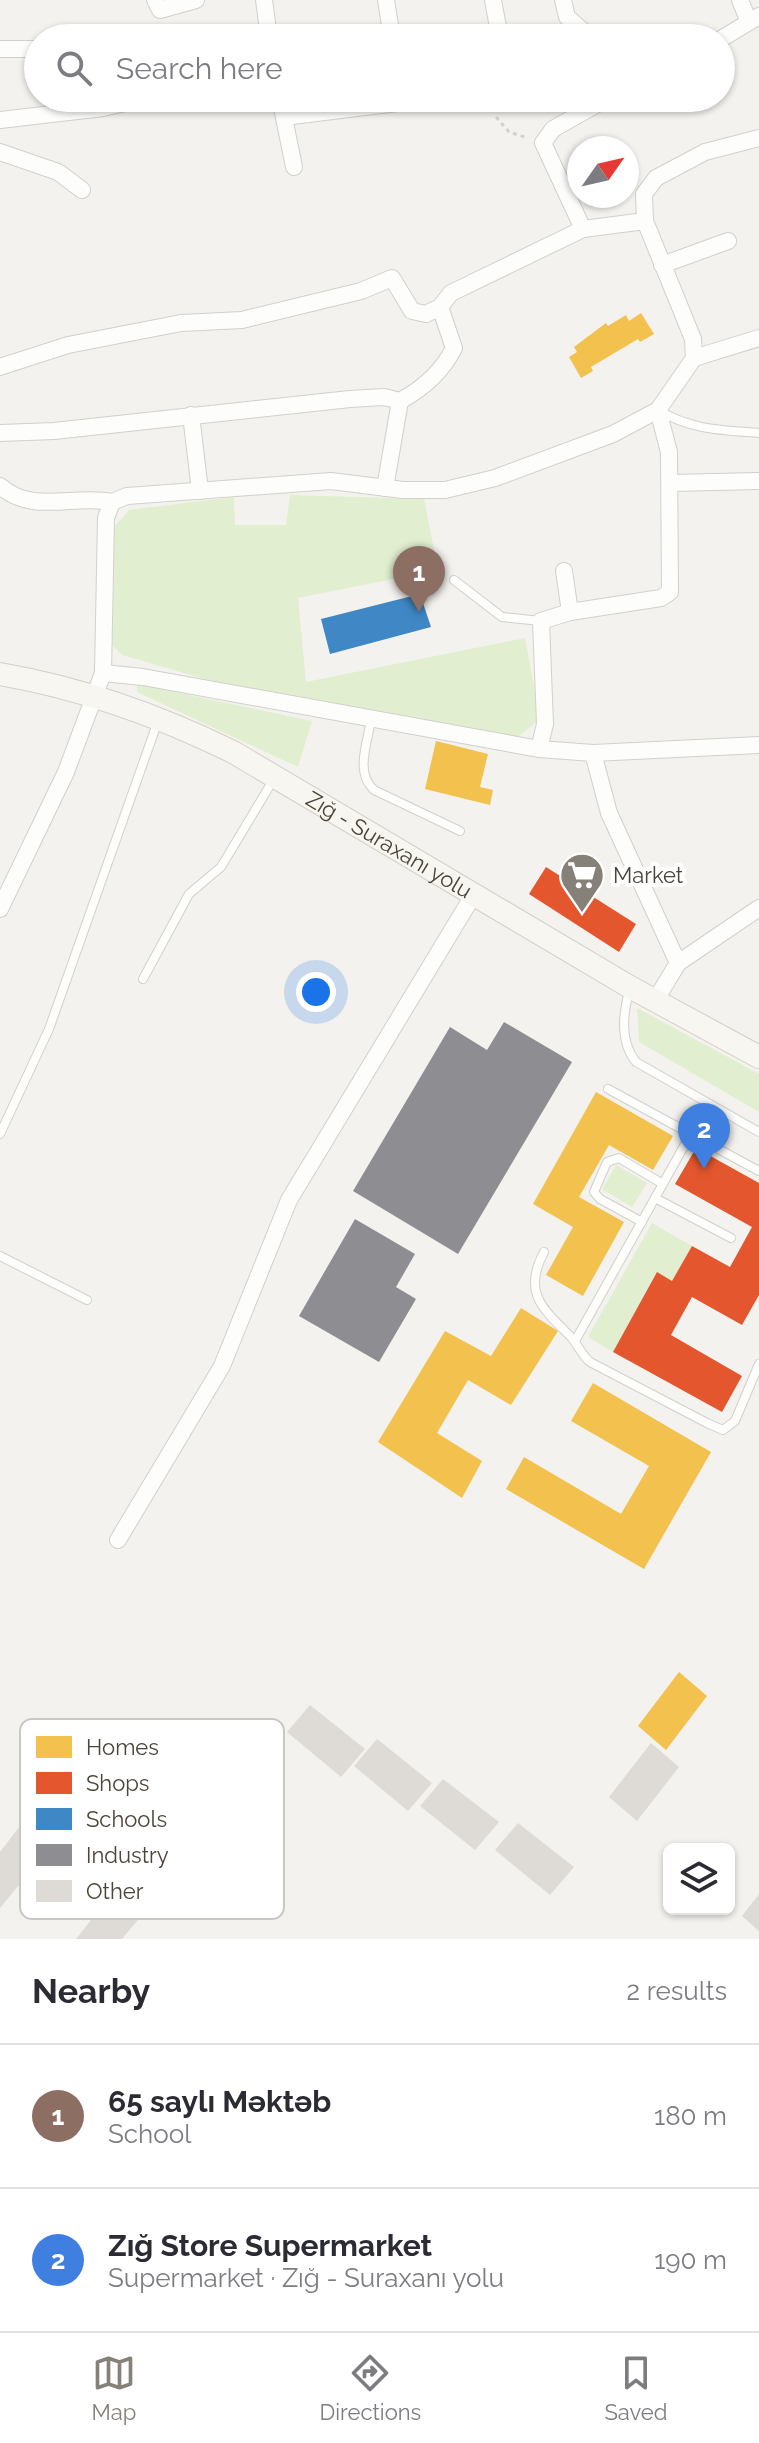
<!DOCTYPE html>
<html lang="en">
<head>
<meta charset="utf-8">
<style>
  body { margin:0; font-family:Raleway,sans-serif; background:#f7f7f7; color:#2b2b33 }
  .controls { position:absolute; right:24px; bottom:24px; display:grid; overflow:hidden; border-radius:12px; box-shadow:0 2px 6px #0004 }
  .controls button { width:72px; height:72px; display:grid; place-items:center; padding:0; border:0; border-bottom:2px solid #e1e1e2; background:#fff; color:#2b2b33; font:40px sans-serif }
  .compass { position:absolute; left:567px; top:136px; width:72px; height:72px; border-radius:50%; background:#fff; box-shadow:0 2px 6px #0004; rotate:56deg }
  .you { position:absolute; left:316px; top:992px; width:28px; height:28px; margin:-20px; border:6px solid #fff; border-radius:50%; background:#1a73e8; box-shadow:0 0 0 12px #1a73e833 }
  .badge { display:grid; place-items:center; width:52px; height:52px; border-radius:50%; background:#868178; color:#fff; font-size:26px; font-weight:700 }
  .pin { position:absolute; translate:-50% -66px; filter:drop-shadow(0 2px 4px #0008) }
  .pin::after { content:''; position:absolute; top:42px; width:28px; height:24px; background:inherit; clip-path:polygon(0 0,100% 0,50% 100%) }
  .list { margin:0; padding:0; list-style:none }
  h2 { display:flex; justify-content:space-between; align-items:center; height:104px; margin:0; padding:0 32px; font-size:34px }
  h2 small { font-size:26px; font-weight:400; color:#7c7c81 }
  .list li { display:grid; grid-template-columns:52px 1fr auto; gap:24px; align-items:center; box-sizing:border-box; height:144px; padding:0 32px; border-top:2px solid #e1e1e2 }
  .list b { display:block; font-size:30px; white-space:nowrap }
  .list p { margin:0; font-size:26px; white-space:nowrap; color:#7c7c81 }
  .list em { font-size:26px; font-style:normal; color:#7c7c81 }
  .icon { flex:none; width:44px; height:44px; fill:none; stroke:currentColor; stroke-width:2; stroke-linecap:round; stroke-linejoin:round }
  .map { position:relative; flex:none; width:759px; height:1939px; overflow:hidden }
  .search { position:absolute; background:#fff; box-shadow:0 2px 6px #0004; left:24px; right:24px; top:24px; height:88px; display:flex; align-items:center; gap:20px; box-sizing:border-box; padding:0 28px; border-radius:44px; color:#7c7c81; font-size:30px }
  .sheet { height:392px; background:#fff }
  nav { display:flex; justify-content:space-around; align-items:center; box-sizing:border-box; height:112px; border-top:2px solid #e1e1e2; background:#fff; font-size:22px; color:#7c7c81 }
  nav a { display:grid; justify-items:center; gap:4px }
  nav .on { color:#868178 }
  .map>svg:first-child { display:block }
  .green { fill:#e1eecf }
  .homes { fill:#f2c14e }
  .shops { fill:#e4572e }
  .schools { fill:#3f88c5 }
  .industry { fill:#8d8d92 }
  .building { fill:#dedbd6 }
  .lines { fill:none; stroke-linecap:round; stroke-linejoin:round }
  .service-casing { stroke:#d2d0cb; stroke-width:10 }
  .minor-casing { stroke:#d2d0cb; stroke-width:18 }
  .secondary-casing { stroke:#d3cfc5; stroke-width:24 }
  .path { stroke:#d3d2cc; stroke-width:3; stroke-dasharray:4 4; stroke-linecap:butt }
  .service { stroke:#fdfdfc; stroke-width:8 }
  .minor { stroke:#fdfdfc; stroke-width:16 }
  .secondary { stroke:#f7f6f1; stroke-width:22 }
  .labels { text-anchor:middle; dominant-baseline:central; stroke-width:8; stroke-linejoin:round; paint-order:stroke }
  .street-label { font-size:22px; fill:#4b4439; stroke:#fff }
  .poi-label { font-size:22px; fill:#4b4439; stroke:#fff; text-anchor:start }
  .key { fill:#fff; stroke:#c9c7c4; stroke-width:2 }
  .key-label { font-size:22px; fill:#4b4439 }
</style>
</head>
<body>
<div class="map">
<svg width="759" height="1939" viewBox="0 0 759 1939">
  <rect width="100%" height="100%" fill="#f4f2ee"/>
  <g class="green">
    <path d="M 290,495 L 424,499 L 438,570 L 298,598 L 306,682 L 525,638 L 540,719 L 517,738 L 215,682 L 122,655 L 113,646 L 114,527 L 129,510 L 234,497 L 235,525 L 286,525 Z"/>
    <path d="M 137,684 L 312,721 L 298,767 L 137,692 Z"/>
    <path d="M 637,1008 L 759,1074 L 759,1112 L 639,1042 Z"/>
    <path d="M 616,1165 L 647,1183 L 632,1207 L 602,1189 Z"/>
    <path d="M 652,1223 L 692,1246 L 672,1281 L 656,1273 L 613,1352 L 588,1337 Z"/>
  </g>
  <g class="homes">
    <path d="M 641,313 L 654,334 L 640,342 L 638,339 L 591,367 L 593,371 L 581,378 L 569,357 L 577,352 L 574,347 L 606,323 L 608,326 L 626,315 L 629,321 Z"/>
    <path d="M 436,741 L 488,754 L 480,787 L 493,790 L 490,805 L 425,789 Z"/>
    <path d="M 596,1092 L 673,1136 L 653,1170 L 609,1145 L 579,1197 L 624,1222 L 583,1296 L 546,1275 L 573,1227 L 533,1204 Z"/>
    <path d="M 521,1308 L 558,1331 L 511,1405 L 468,1380 L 437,1433 L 482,1461 L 462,1498 L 378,1442 L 445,1331 L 491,1356 Z"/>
    <path d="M 593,1383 L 711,1452 L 644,1569 L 506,1489 L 524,1457 L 621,1514 L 649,1466 L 571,1421 Z"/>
    <path d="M 679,1672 L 707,1696 L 666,1750 L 638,1726 Z"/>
  </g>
  <g class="shops">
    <path d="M 546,867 L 636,924 L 619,952 L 529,894 Z"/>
    <path d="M 696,1148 L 759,1183 L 759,1295 L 742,1325 L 692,1297 L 671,1335 L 742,1376 L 722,1412 L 613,1352 L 657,1272 L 672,1281 L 692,1246 L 730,1267 L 752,1227 L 675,1184 Z"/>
  </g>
  <path class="schools" d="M 420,594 L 431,627 L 330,654 L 321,619 Z"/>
  <g class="industry">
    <path d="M 504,1022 L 572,1062 L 458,1254 L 353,1191 L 450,1027 L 487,1050 Z"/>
    <path d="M 355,1219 L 415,1254 L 396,1287 L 416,1299 L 379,1362 L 299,1316 Z"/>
  </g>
  <g class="building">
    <path d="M 310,1705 L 365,1749 L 341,1777 L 287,1732 Z"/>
    <path d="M 377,1739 L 432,1783 L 408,1811 L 354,1766 Z"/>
    <path d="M 651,1743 L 679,1767 L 637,1821 L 609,1797 Z"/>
    <path d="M 443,1779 L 499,1822 L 475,1850 L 420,1806 Z"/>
    <path d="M 23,1822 L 52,1845 L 0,1908 L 0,1852 Z"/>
    <path d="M 518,1823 L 574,1867 L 550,1895 L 495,1850 Z"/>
    <path d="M 123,1880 L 152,1903 L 122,1939 L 76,1939 Z"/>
    <path d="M 759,1894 L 759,1931 L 742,1916 Z"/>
  </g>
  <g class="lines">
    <g class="service-casing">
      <g id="service">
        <path d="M 658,410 C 691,430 722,430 759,433"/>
        <path d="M 454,580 L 502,617 L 541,621"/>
        <path d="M 371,720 C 367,744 355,773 374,790 L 460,831"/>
        <path d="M 143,979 L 189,894 L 221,867 L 275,777"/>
        <path d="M 630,988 C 623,1012 619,1041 636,1062 L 759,1132"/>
        <path d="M 608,1089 L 759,1171"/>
        <path d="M 0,1134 L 49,1029 L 158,721"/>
        <path d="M 655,1198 L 731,1238"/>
        <path d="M 642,1222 L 600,1199 L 594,1192 L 607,1162 L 619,1158 L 663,1184"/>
        <path d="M 544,1252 C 522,1293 543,1309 571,1337 C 578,1345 581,1354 590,1362 L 707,1423 L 723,1430 L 735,1421 L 759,1364"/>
        <path d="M 0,1256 L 87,1300"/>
        <path d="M 575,1341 L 707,1105"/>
      </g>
    </g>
    <g class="minor-casing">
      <g id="minor">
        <path d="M 155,0 L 160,10 L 196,0"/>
        <path d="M 264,0 L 269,38"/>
        <path d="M 386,0 L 392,38"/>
        <path d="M 493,0 L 500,38"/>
        <path d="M 563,0 L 567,17 L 591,38"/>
        <path d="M 740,0 L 749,22"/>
        <path d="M 721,39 L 759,16"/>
        <path d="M 0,49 L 38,49"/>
        <path d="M 280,98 L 294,167"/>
        <path d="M 487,103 L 490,98"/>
        <path d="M 284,117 L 397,103 L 403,98"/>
        <path d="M 0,120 L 103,108 L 146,98"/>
        <path d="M 0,152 L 58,172 L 82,190"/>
        <path d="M 583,229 L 543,143 L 553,129 L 608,98"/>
        <path d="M 662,265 L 728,241"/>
        <path d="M 694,358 L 759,338"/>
        <path d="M 0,367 L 68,345 L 181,323 L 242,320 L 361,291 L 392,278 L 412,311 L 426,314 L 440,307 L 451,293 L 583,229 L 645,221"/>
        <path d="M 191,415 L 200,491"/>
        <path d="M 0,433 L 54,431 L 350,399 L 384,397 L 400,401 C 424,388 442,372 454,348 L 440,307"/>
        <path d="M 670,483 L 759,481"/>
        <path d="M 0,486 C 33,515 74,494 112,502"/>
        <path d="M 385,488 L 400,401"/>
        <path d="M 564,571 L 570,612"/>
        <path d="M 103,673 L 143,677 L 539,749 L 593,753 L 759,745"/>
        <path d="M 539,749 L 545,724 L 541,621 L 570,612 L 661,598 L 670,592 L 669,452 L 658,410"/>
        <path d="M 593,753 L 609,813 L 678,963"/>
        <path d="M 0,909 L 66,772 L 103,673 L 106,518 L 112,502 L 127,496 L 331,481 L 403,490 L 445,490 L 495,478 L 613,434 L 658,410 L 694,358 L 693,339 L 645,221 L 644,194 L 656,178 L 705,152 L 759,138"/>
        <path d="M 655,1001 L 678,963 L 759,908"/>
        <path d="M 118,1540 L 222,1366 L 289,1200 L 474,894"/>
      </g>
    </g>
    <g class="secondary-casing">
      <g id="secondary">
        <path id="s1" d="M 0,674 C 81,688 160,716 233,752 L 630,987 L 759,1057"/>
      </g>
    </g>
    <path class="path" d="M 496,117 L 509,132 L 528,138"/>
    <use href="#service" class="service"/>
    <use href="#minor" class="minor"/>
    <use href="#secondary" class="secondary"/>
  </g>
  <defs>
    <g id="supermarket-pin" transform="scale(2.3)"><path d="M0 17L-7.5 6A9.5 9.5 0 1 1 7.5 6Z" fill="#868178" stroke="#fff"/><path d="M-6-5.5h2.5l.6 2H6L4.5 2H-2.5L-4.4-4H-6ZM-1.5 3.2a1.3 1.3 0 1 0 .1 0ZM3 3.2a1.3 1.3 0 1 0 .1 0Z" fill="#fff"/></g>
  </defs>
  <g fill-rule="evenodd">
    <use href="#supermarket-pin" x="582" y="875"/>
  </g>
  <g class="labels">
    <g class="street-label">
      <text stroke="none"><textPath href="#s1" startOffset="428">Zığ - Suraxanı yolu</textPath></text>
    </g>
    <g class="poi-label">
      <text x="613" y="875">Market</text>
    </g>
  </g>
  <rect x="20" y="1719" width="264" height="200" rx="12" class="key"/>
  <rect x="36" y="1736" width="36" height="22" fill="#f2c14e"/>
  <rect x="36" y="1772" width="36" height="22" fill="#e4572e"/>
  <rect x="36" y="1808" width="36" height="22" fill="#3f88c5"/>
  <rect x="36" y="1844" width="36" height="22" fill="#8d8d92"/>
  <rect x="36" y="1880" width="36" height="22" fill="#dedbd6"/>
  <g class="key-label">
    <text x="86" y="1755">Homes</text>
    <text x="86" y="1791">Shops</text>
    <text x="86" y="1827">Schools</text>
    <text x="86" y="1863">Industry</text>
    <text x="86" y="1899">Other</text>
  </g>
</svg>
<div class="controls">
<button><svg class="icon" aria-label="layers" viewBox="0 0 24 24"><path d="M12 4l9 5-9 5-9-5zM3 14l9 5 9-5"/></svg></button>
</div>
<svg class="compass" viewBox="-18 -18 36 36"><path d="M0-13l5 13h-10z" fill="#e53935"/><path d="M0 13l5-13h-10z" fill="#7c7c81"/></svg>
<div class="you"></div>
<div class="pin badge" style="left:419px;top:612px;background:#8d6e63">1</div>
<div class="pin badge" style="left:704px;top:1169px;background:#3f7fe0">2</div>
<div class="search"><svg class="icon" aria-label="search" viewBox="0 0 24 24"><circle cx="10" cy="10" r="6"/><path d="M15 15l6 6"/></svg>Search here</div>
</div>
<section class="sheet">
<h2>Nearby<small>2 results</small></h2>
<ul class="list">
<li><span class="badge" style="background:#8d6e63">1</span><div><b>65 saylı Məktəb</b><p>School</p></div><em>180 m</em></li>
<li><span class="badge" style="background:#3f7fe0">2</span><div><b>Zığ Store Supermarket</b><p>Supermarket · Zığ - Suraxanı yolu</p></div><em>190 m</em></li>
</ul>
</section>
<nav>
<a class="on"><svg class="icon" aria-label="map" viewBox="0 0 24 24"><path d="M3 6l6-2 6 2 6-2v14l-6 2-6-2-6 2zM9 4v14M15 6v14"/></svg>Map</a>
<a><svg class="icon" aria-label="directions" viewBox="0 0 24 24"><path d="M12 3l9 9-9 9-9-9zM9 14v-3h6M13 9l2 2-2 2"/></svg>Directions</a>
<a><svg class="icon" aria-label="saved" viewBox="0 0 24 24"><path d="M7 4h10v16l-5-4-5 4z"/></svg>Saved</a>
</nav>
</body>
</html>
